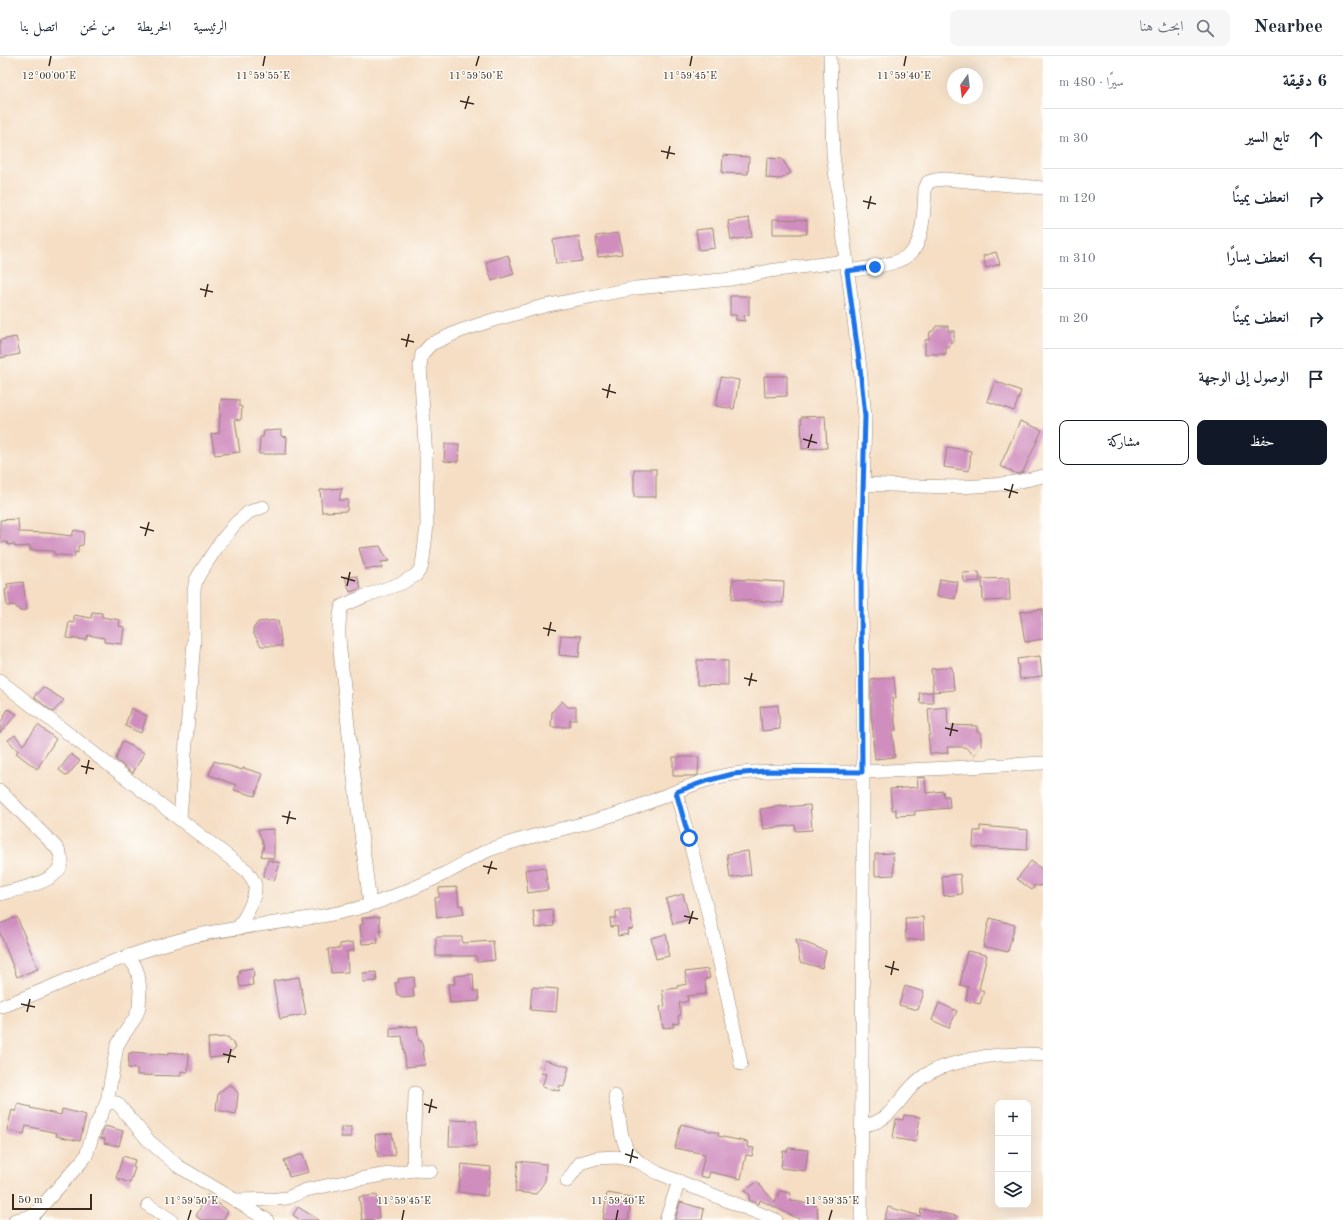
<!DOCTYPE html>
<html lang="ar">
<head>
<meta charset="utf-8">
<style>
  body { margin:0; font-family:"Old Standard TT",Amiri,serif; background:#f6f6f7; color:#1f2937; direction:rtl }
  .controls { position:absolute; right:12px; bottom:12px; display:grid; overflow:hidden; border-radius:8px; box-shadow:0 4px 16px #0002 }
  .controls button { width:36px; height:36px; display:grid; place-items:center; padding:0; border:0; border-bottom:1px solid #e0e1e3; background:#fff; color:#1f2937; font:20px sans-serif }
  .compass { position:absolute; left:947px; top:12px; width:36px; height:36px; border-radius:50%; background:#fff; box-shadow:0 4px 16px #0002; rotate:194deg }
  .scale { position:absolute; left:12px; bottom:10px; width:80px; box-sizing:border-box; padding-left:4px; border:2px solid #3b2a1e; border-top:0; font-size:11px; line-height:14px; white-space:nowrap; color:#3b2a1e; -webkit-text-stroke:3px #fdfcf7; paint-order:stroke }
  .stop { position:absolute; width:12px; height:12px; margin:-9px; border:3px solid #1a73e8; border-radius:50%; background:#fff }
  .stop.end { background:#1a73e8; border-color:#fff; box-shadow:0 1px 4px #0008 }
  .list { margin:0; padding:0; list-style:none }
  h2 { display:flex; justify-content:space-between; align-items:center; height:52px; margin:0; padding:0 16px; font-size:17px }
  h2 small { font-size:13px; font-weight:400; color:#747a83 }
  .list li { display:grid; grid-template-columns:26px 1fr auto; gap:12px; align-items:center; box-sizing:border-box; height:60px; padding:0 16px; border-top:1px solid #e0e1e3 }
  .list b { display:block; font-size:15px; white-space:nowrap }
  .list em { font-size:13px; font-style:normal; color:#747a83 }
  .actions { display:flex; gap:8px; padding:12px 16px }
  .actions a { flex:1; padding:9px 0; border:1px solid #111827; border-radius:8px; text-align:center; font-size:14px; color:#111827 }
  .actions .main { background:#111827; color:#fff }
  .icon { flex:none; width:22px; height:22px; fill:none; stroke:currentColor; stroke-width:2; stroke-linecap:round; stroke-linejoin:round }
  .map { position:relative; flex:none; width:1043px; height:1164px; overflow:hidden; direction:ltr }
  header { display:flex; align-items:center; gap:24px; box-sizing:border-box; height:56px; padding:0 20px; background:#fff; border-bottom:1px solid #e0e1e3 }
  header strong { font-size:19px }
  nav { display:flex; gap:22px; margin-inline-start:auto; font-size:14px }
  .search { width:280px; height:36px; background:#f6f6f7; display:flex; align-items:center; gap:10px; box-sizing:border-box; padding:0 14px; border-radius:8px; color:#747a83; font-size:15px }
  main { display:flex }
  aside { flex:1; background:#fff }
  .map>svg:first-child { display:block }
  .building { fill:#d08ebf }
  .lines { fill:none; stroke-linecap:round; stroke-linejoin:round }
  .minor-casing { stroke:#988471; stroke-width:14 }
  .minor { stroke:#fff; stroke-width:13 }
  .route { stroke:#1a73e8; stroke-width:5 }
  .ticks { fill:none; stroke:#3b2a1e; stroke-width:1.5 }
  .ticks-label { font-size:10px; text-anchor:middle; fill:#3b2a1e; stroke:#fdfcf7; stroke-width:3; stroke-linejoin:round; paint-order:stroke }
</style>
</head>
<body>
<header>
<strong>Nearbee</strong>
<div class="search"><svg class="icon" aria-label="search" viewBox="0 0 24 24"><circle cx="10" cy="10" r="6"/><path d="M15 15l6 6"/></svg>ابحث هنا</div>
<nav><a>الرئيسية</a><a>الخريطة</a><a>من نحن</a><a>اتصل بنا</a></nav>
</header>
<main>
<aside>
<h2>6 دقيقة<small>سيرًا · 480 m</small></h2>
<ul class="list">
<li><svg class="icon" aria-label="ahead" viewBox="0 0 24 24"><path d="M12 20V5M6 11l6-6 6 6"/></svg><div><b>تابع السير</b></div><em>30 m</em></li>
<li><svg class="icon" aria-label="right" viewBox="0 0 24 24"><path d="M7 20v-9h11M14 6l5 5-5 5"/></svg><div><b>انعطف يمينًا</b></div><em>120 m</em></li>
<li><svg class="icon" aria-label="left" viewBox="0 0 24 24"><path d="M17 20v-9H6M10 6l-5 5 5 5"/></svg><div><b>انعطف يسارًا</b></div><em>310 m</em></li>
<li><svg class="icon" aria-label="right" viewBox="0 0 24 24"><path d="M7 20v-9h11M14 6l5 5-5 5"/></svg><div><b>انعطف يمينًا</b></div><em>20 m</em></li>
<li><svg class="icon" aria-label="arrive" viewBox="0 0 24 24"><path d="M6 21V4h12l-3 4 3 4H6"/></svg><div><b>الوصول إلى الوجهة</b></div></li>
</ul>
<div class="actions"><a class="main">حفظ</a><a>مشاركة</a></div>
</aside>
<div class="map">
<svg width="1043" height="1164" viewBox="0 0 1043 1164">
  <rect width="100%" height="100%" fill="#fdfcf7"/>
  <filter id="ink" filterUnits="userSpaceOnUse"><feTurbulence type="fractalNoise" baseFrequency=".025" numOctaves="2"/><feDisplacementMap in="SourceGraphic" scale="8" xChannelSelector="R" yChannelSelector="G"/><feConvolveMatrix kernelMatrix="1 2 1 2 8 2 1 2 1" color-interpolation-filters="sRGB"/></filter>
  <filter id="wash" filterUnits="userSpaceOnUse"><feTurbulence type="fractalNoise" baseFrequency=".012" numOctaves="4" result="noise"/><feDisplacementMap in="SourceGraphic" scale="16" xChannelSelector="R" yChannelSelector="G"/><feGaussianBlur stdDeviation="0.9" result="paint"/><feColorMatrix in="noise" values="0 0 0 0 0 0 0 0 0 0 0 0 0 0 0 0 0 1.4 0 .05"/><feComposite in="paint" operator="in"/></filter>
  <g filter="url(#wash)">
    <rect width="100%" height="100%" fill="#f5dec4"/>
    <g id="blocks">
      <g class="building">
        <path d="M 723,99 L 749,101 L 748,118 L 722,117 Z"/>
        <path d="M 767,102 L 782,103 L 791,117 L 781,123 L 766,122 Z"/>
        <path d="M 749,162 L 752,181 L 731,184 L 728,165 Z"/>
        <path d="M 773,163 L 807,164 L 807,178 L 773,178 Z"/>
        <path d="M 713,172 L 715,192 L 699,194 L 696,174 Z"/>
        <path d="M 619,177 L 622,198 L 598,201 L 596,180 Z"/>
        <path d="M 579,180 L 582,205 L 556,208 L 553,184 Z"/>
        <path d="M 996,196 L 1000,208 L 986,212 L 983,200 Z"/>
        <path d="M 508,199 L 514,218 L 492,225 L 486,206 Z"/>
        <path d="M 730,240 L 749,240 L 749,259 L 744,259 L 745,265 L 736,264 L 736,259 L 730,259 Z"/>
        <path d="M 936,270 L 948,270 L 948,275 L 954,275 L 954,286 L 950,286 L 950,291 L 946,291 L 946,298 L 925,298 L 925,284 L 929,283 L 930,276 L 933,275 Z"/>
        <path d="M 16,281 L 20,298 L 0,302 L 0,284 Z"/>
        <path d="M 764,320 L 787,320 L 787,340 L 765,341 Z"/>
        <path d="M 721,321 L 739,324 L 734,353 L 716,350 Z"/>
        <path d="M 995,325 L 1021,335 L 1014,355 L 987,345 Z"/>
        <path d="M 221,343 L 239,344 L 239,350 L 242,351 L 241,364 L 235,363 L 240,396 L 215,399 L 211,378 L 219,377 Z"/>
        <path d="M 825,360 L 827,392 L 802,393 L 801,361 Z"/>
        <path d="M 1020,365 L 1042,374 L 1023,416 L 1017,418 L 1000,410 Z"/>
        <path d="M 281,374 L 281,380 L 287,381 L 286,398 L 259,398 L 260,381 L 263,381 L 264,375 Z"/>
        <path d="M 445,388 L 459,388 L 458,406 L 444,405 Z"/>
        <path d="M 947,391 L 971,395 L 969,415 L 944,411 Z"/>
        <rect x="634" y="413" width="22" height="28"/>
        <path d="M 342,432 L 339,444 L 348,444 L 347,455 L 322,456 L 320,434 Z"/>
        <path d="M 18,463 L 19,476 L 48,477 L 72,480 L 74,474 L 84,476 L 83,489 L 78,490 L 78,497 L 75,496 L 74,501 L 54,498 L 54,495 L 30,494 L 30,490 L 15,491 L 14,488 L 8,489 L 7,486 L 0,486 L 0,464 Z"/>
        <path d="M 380,490 L 383,496 L 390,505 L 381,506 L 382,512 L 365,513 L 359,492 Z"/>
        <path d="M 979,516 L 980,525 L 964,526 L 963,517 Z"/>
        <path d="M 357,520 L 361,532 L 350,536 L 345,521 Z"/>
        <path d="M 1009,522 L 1010,544 L 983,545 L 982,523 Z"/>
        <path d="M 733,523 L 784,526 L 783,547 L 732,543 Z"/>
        <path d="M 940,523 L 958,526 L 955,543 L 937,540 Z"/>
        <path d="M 23,526 L 27,554 L 20,555 L 14,549 L 7,550 L 5,534 L 8,533 L 7,528 Z"/>
        <path d="M 1043,553 L 1043,583 L 1025,586 L 1020,556 Z"/>
        <path d="M 92,556 L 102,557 L 102,561 L 120,564 L 119,570 L 124,571 L 122,588 L 104,586 L 104,582 L 88,579 L 86,584 L 66,582 L 69,566 L 74,567 L 74,559 L 91,562 Z"/>
        <path d="M 278,564 L 282,590 L 261,590 L 254,578 L 253,573 L 258,566 Z"/>
        <path d="M 561,579 L 581,580 L 579,601 L 559,599 Z"/>
        <path d="M 1040,600 L 1042,620 L 1020,623 L 1017,603 Z"/>
        <path d="M 697,604 L 728,605 L 728,630 L 697,629 Z"/>
        <path d="M 952,611 L 954,634 L 933,636 L 931,613 Z"/>
        <path d="M 894,621 L 896,642 L 892,642 L 896,674 L 892,675 L 895,701 L 875,703 L 873,684 L 874,684 L 871,659 L 871,624 Z"/>
        <path d="M 43,631 L 64,644 L 53,656 L 34,641 Z"/>
        <path d="M 932,636 L 933,647 L 920,647 L 919,637 Z"/>
        <path d="M 562,645 L 568,651 L 576,651 L 576,664 L 570,664 L 570,671 L 551,671 L 552,656 Z"/>
        <path d="M 778,649 L 780,673 L 762,675 L 760,651 Z"/>
        <path d="M 947,651 L 948,669 L 977,670 L 977,676 L 981,676 L 981,690 L 974,699 L 965,691 L 947,691 L 948,697 L 930,698 L 928,679 L 930,679 L 928,653 Z"/>
        <path d="M 131,652 L 147,660 L 141,677 L 125,670 Z"/>
        <path d="M 8,653 L 17,658 L 0,677 L 0,668 Z"/>
        <path d="M 38,669 L 56,683 L 37,713 L 16,697 L 18,695 L 8,684 L 15,679 L 23,689 Z"/>
        <path d="M 122,685 L 144,697 L 133,717 L 116,704 Z"/>
        <path d="M 71,698 L 80,705 L 67,720 L 59,714 Z"/>
        <path d="M 673,701 L 699,701 L 698,719 L 694,720 L 673,720 Z"/>
        <path d="M 214,705 L 242,714 L 243,712 L 263,718 L 255,740 L 234,734 L 236,729 L 209,719 Z"/>
        <path d="M 925,721 L 926,737 L 943,735 L 944,740 L 949,740 L 950,752 L 915,755 L 915,759 L 896,760 L 896,753 L 892,754 L 890,733 L 918,731 L 917,722 Z"/>
        <path d="M 810,749 L 812,774 L 796,775 L 795,769 L 763,773 L 760,753 L 783,750 L 783,751 Z"/>
        <path d="M 980,770 L 1028,774 L 1027,794 L 973,791 L 974,775 L 980,775 Z"/>
        <path d="M 274,773 L 274,803 L 261,800 L 264,790 L 258,774 Z"/>
        <path d="M 748,795 L 751,819 L 730,822 L 727,798 Z"/>
        <path d="M 893,797 L 894,819 L 875,820 L 875,798 Z"/>
        <path d="M 268,804 L 280,807 L 274,825 L 263,821 Z"/>
        <path d="M 1031,805 L 1043,814 L 1043,829 L 1039,830 L 1035,829 L 1032,834 L 1017,823 Z"/>
        <path d="M 545,811 L 548,834 L 528,837 L 525,814 Z"/>
        <path d="M 960,818 L 962,838 L 944,840 L 942,820 Z"/>
        <path d="M 457,831 L 459,850 L 462,849 L 464,858 L 437,862 L 435,842 L 439,841 L 439,832 Z"/>
        <path d="M 683,838 L 690,863 L 673,868 L 666,843 Z"/>
        <path d="M 552,853 L 554,870 L 535,872 L 533,855 Z"/>
        <path d="M 630,854 L 633,873 L 627,874 L 628,878 L 618,880 L 617,870 L 611,871 L 610,862 L 616,862 L 616,855 Z"/>
        <path d="M 17,861 L 38,913 L 17,921 L 0,877 L 0,868 Z"/>
        <path d="M 379,861 L 381,881 L 377,882 L 378,887 L 362,888 L 360,869 L 363,868 L 362,862 Z"/>
        <path d="M 923,861 L 924,883 L 906,884 L 905,862 Z"/>
        <path d="M 990,862 L 1015,869 L 1008,896 L 983,890 Z"/>
        <path d="M 666,878 L 669,892 L 667,892 L 669,900 L 656,903 L 651,882 Z"/>
        <path d="M 436,881 L 462,881 L 462,887 L 493,885 L 495,904 L 477,906 L 476,900 L 436,900 Z"/>
        <path d="M 796,883 L 826,895 L 822,912 L 800,906 Z"/>
        <path d="M 353,886 L 354,895 L 347,895 L 348,916 L 331,917 L 328,893 L 340,892 L 340,888 Z"/>
        <path d="M 967,895 L 987,899 L 979,933 L 984,935 L 980,948 L 966,945 L 968,931 L 960,929 Z"/>
        <path d="M 253,912 L 254,921 L 252,921 L 253,929 L 240,931 L 238,919 L 240,918 L 239,914 Z"/>
        <path d="M 708,913 L 710,922 L 705,923 L 706,938 L 687,940 L 688,945 L 679,947 L 681,959 L 678,960 L 679,967 L 673,968 L 674,971 L 663,972 L 660,951 L 665,950 L 662,934 L 678,932 L 677,930 L 687,928 L 685,916 Z"/>
        <path d="M 376,916 L 377,925 L 363,926 L 363,917 Z"/>
        <path d="M 473,918 L 474,935 L 478,935 L 479,945 L 450,947 L 448,928 L 455,928 L 454,920 Z"/>
        <path d="M 299,921 L 306,958 L 280,963 L 273,925 Z"/>
        <path d="M 414,921 L 415,931 L 413,932 L 414,941 L 401,942 L 400,939 L 397,939 L 395,927 L 399,926 L 398,923 Z"/>
        <path d="M 905,930 L 924,936 L 918,954 L 899,949 Z"/>
        <path d="M 532,931 L 558,933 L 556,956 L 530,954 Z"/>
        <path d="M 939,947 L 957,955 L 949,972 L 932,964 Z"/>
        <path d="M 408,970 L 408,971 L 417,970 L 419,985 L 422,985 L 425,1009 L 406,1011 L 402,980 L 390,981 L 390,972 Z"/>
        <path d="M 228,981 L 236,991 L 227,1000 L 209,1002 L 208,982 Z"/>
        <path d="M 132,996 L 168,999 L 168,996 L 189,998 L 188,1016 L 181,1015 L 181,1020 L 137,1019 L 137,1013 L 128,1012 L 129,997 L 132,997 Z"/>
        <path d="M 545,1004 L 569,1011 L 564,1030 L 560,1029 L 559,1035 L 542,1031 L 546,1018 L 541,1017 Z"/>
        <path d="M 230,1028 L 238,1037 L 236,1058 L 216,1054 L 218,1037 Z"/>
        <path d="M 18,1048 L 31,1051 L 30,1052 L 61,1059 L 62,1053 L 86,1059 L 80,1085 L 56,1080 L 57,1077 L 26,1070 L 24,1078 L 7,1074 L 12,1054 L 16,1056 Z"/>
        <path d="M 904,1059 L 920,1061 L 916,1086 L 893,1082 L 896,1063 L 903,1064 Z"/>
        <path d="M 450,1064 L 477,1065 L 476,1090 L 449,1090 Z"/>
        <path d="M 681,1068 L 719,1077 L 718,1080 L 748,1086 L 747,1091 L 754,1092 L 752,1100 L 746,1099 L 741,1123 L 710,1116 L 708,1122 L 700,1120 L 705,1098 L 675,1092 Z"/>
        <path d="M 105,1070 L 123,1075 L 119,1090 L 104,1087 L 105,1083 L 100,1082 Z"/>
        <rect x="341" y="1071" width="10" height="10"/>
        <path d="M 392,1077 L 395,1099 L 378,1101 L 375,1079 Z"/>
        <path d="M 788,1092 L 808,1094 L 805,1115 L 781,1112 L 783,1095 L 788,1095 Z"/>
        <path d="M 303,1098 L 309,1116 L 289,1121 L 284,1104 Z"/>
        <path d="M 123,1100 L 135,1104 L 133,1111 L 135,1112 L 130,1127 L 116,1122 Z"/>
        <path d="M 518,1105 L 546,1108 L 545,1125 L 536,1138 L 515,1136 Z"/>
        <path d="M 462,1108 L 491,1111 L 487,1140 L 458,1136 Z"/>
        <path d="M 757,1126 L 775,1146 L 780,1135 L 791,1137 L 790,1144 L 817,1150 L 818,1164 L 801,1164 L 760,1144 L 759,1148 L 749,1144 L 750,1139 L 744,1135 Z"/>
        <path d="M 607,1137 L 632,1141 L 628,1164 L 603,1164 Z"/>
        <path d="M 207,1139 L 228,1155 L 223,1164 L 201,1164 L 196,1160 Z"/>
        <path d="M 377,1139 L 379,1163 L 362,1164 L 359,1141 Z"/>
        <path d="M 680,1146 L 704,1153 L 702,1164 L 675,1164 Z"/>
        <path d="M 298,1151 L 319,1164 L 300,1164 L 293,1159 Z"/>
        <path d="M 888,1151 L 920,1160 L 921,1153 L 957,1160 L 956,1164 L 884,1164 Z"/>
      </g>
    </g>
  </g>
  <g filter="url(#ink)">
    <use href="#blocks" fill-opacity="0" stroke="#988471" stroke-width="1"/>
    <g class="lines">
      <g class="minor-casing">
        <g id="minor">
          <path d="M 830,0 L 833,98 L 860,312 L 865,360 L 861,513 L 863,613 L 863,835 L 861,1164"/>
          <path d="M 847,215 C 865,212 899,210 912,196 C 924,183 924,150 925,133 L 928,126 L 935,124 L 945,123 L 1043,132"/>
          <path d="M 863,428 C 923,430 985,436 1043,420"/>
          <path d="M 0,625 L 247,815 C 250,820 254,824 255,829 C 256,843 246,860 238,872"/>
          <path d="M 0,735 L 55,790 C 57,792 59,795 60,798 C 71,825 17,833 0,838"/>
          <path d="M 676,736 C 701,826 724,916 741,1008"/>
          <path d="M 180,762 L 194,585 L 194,534 L 196,524 L 200,517 L 219,488 L 235,468 L 249,456 L 263,451"/>
          <path d="M 370,848 C 361,776 351,704 344,631 C 342,607 335,574 342,550 L 365,540 L 402,527 L 416,519 L 421,512 L 423,503 L 427,469 L 426,402 L 420,310 L 422,298 L 431,288 L 460,275 L 493,264 L 544,250 L 584,242 L 636,232 L 732,223 L 769,215 L 846,205"/>
          <path d="M 0,951 C 28,941 54,930 81,918 C 118,903 155,890 194,880 C 255,866 323,866 381,845 C 402,837 426,827 446,817 C 461,810 474,800 489,794 C 533,777 581,771 625,755 C 661,743 696,724 733,718 C 776,712 820,717 864,716 C 923,714 983,710 1043,707"/>
          <path d="M 615,1040 L 622,1080 L 627,1094 L 639,1106 L 658,1117 L 776,1164"/>
          <path d="M 107,1046 L 117,990 L 122,981 L 135,962 L 139,952 L 140,934 L 138,918 L 135,910 L 127,900"/>
          <path d="M 862,1069 C 894,1068 900,1035 924,1020 C 933,1014 942,1011 952,1008 C 982,999 1012,996 1043,999"/>
          <path d="M 413,1114 L 415,1037"/>
          <path d="M 567,1125 L 580,1107 L 597,1102 L 617,1101 L 639,1106"/>
          <path d="M 235,1144 L 267,1164"/>
          <path d="M 148,1149 L 171,1164"/>
          <path d="M 15,1164 L 33,1160 L 82,1105 L 86,1100 L 95,1071 L 107,1046 L 117,1047 L 149,1085 L 178,1110 L 235,1144 L 277,1143 L 287,1142 L 306,1134 L 359,1123 L 413,1114 L 431,1115"/>
          <path d="M 666,1164 L 679,1125"/>
        </g>
      </g>
      <use href="#minor" class="minor"/>
    </g>
  </g>
  <g class="lines" filter="url(#ink)">
    <path class="route" d="M 689,782 L 676,736 L 706,725 L 733,718 L 765,715 L 862,716 L 861,513 L 865,360 L 860,312 L 847,215 L 875,211"/>
  </g>
  <path class="ticks" d="M 49,10 L 51,0M 263,10 L 265,0M 476,10 L 479,0M 690,10 L 692,0M 904,10 L 906,0M 460,45 L 474,48M 465,53 L 469,40M 661,95 L 675,98M 667,103 L 670,90M 863,145 L 876,148M 868,153 L 871,140M 200,233 L 213,236M 205,241 L 208,228M 401,283 L 414,286M 406,291 L 409,278M 602,333 L 616,337M 607,342 L 610,328M 803,383 L 817,387M 808,392 L 812,378M 1004,433 L 1018,437M 1009,442 L 1013,428M 140,471 L 154,475M 145,480 L 149,466M 341,521 L 355,525M 347,530 L 350,516M 543,572 L 556,575M 548,580 L 551,566M 744,622 L 757,625M 749,630 L 752,617M 945,672 L 958,675M 950,680 L 953,667M 81,710 L 94,713M 86,718 L 89,704M 282,760 L 296,763M 287,768 L 290,755M 483,810 L 497,813M 488,818 L 492,805M 684,860 L 698,863M 689,868 L 693,855M 885,910 L 899,914M 891,919 L 894,905M 21,948 L 35,951M 27,956 L 30,943M 223,998 L 236,1001M 228,1007 L 231,993M 424,1048 L 437,1052M 429,1057 L 432,1043M 625,1098 L 638,1102M 630,1107 L 633,1093M 188,1164 L 191,1154M 402,1164 L 404,1154M 616,1164 L 618,1154M 829,1164 L 832,1154"/>
  <g class="ticks-label">
    <text x="49" y="23">12°00'00"E</text>
    <text x="263" y="23">11°59'55"E</text>
    <text x="476" y="23">11°59'50"E</text>
    <text x="690" y="23">11°59'45"E</text>
    <text x="904" y="23">11°59'40"E</text>
    <text x="191" y="1148">11°59'50"E</text>
    <text x="404" y="1148">11°59'45"E</text>
    <text x="618" y="1148">11°59'40"E</text>
    <text x="832" y="1148">11°59'35"E</text>
  </g>
</svg>
<div class="controls">
<button>+</button>
<button>−</button>
<button><svg class="icon" aria-label="layers" viewBox="0 0 24 24"><path d="M12 4l9 5-9 5-9-5zM3 14l9 5 9-5"/></svg></button>
</div>
<svg class="compass" viewBox="-18 -18 36 36"><path d="M0-13l5 13h-10z" fill="#e53935"/><path d="M0 13l5-13h-10z" fill="#747a83"/></svg>
<div class="scale">50 m</div>
<div class="stop" style="left:689px;top:782px"></div>
<div class="stop end" style="left:875px;top:211px"></div>
</div>
</main>
</body>
</html>
